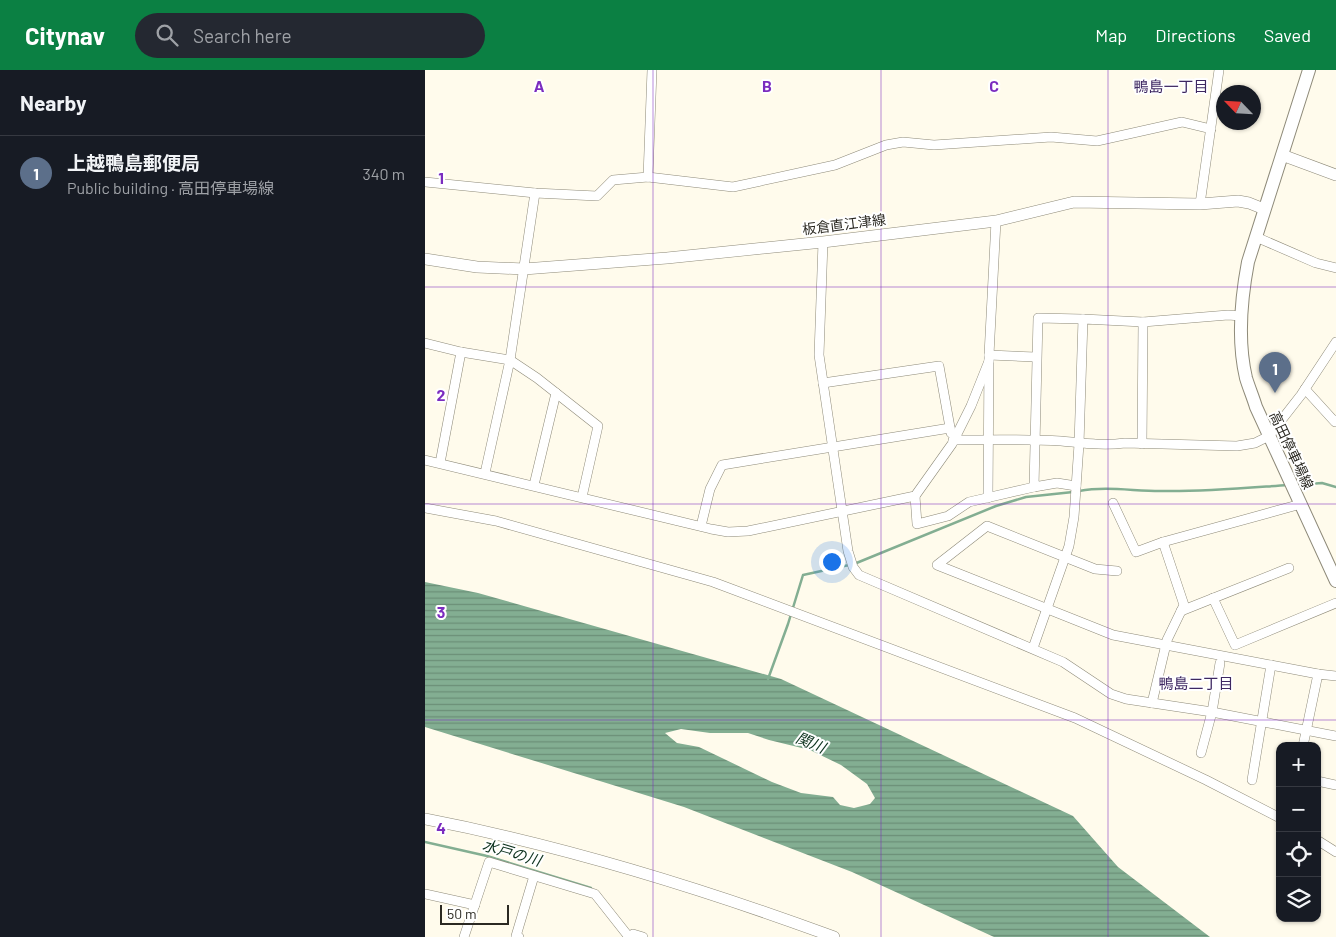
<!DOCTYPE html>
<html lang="en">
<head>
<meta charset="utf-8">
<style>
  body { margin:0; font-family:Barlow,"Noto Sans JP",sans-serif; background:#242831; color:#f1f3f6 }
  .controls { position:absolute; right:15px; bottom:15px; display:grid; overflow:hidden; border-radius:10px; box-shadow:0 1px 4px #0004 }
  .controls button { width:45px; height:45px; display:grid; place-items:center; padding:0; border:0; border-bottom:1px solid #363941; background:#171b24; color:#f1f3f6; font:25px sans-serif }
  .compass { position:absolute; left:791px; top:15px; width:45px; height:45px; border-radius:50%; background:#171b24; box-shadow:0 1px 4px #0004; rotate:295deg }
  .scale { position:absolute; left:15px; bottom:12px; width:69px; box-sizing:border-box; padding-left:5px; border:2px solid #2b2922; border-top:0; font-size:14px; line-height:18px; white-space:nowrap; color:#2b2922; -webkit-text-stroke:4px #fff; paint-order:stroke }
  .you { position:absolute; left:406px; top:491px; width:18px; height:18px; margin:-12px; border:4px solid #fff; border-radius:50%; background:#1a73e8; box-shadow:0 0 0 8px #1a73e833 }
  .badge { display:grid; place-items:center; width:32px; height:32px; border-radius:50%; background:#0b8043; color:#fff; font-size:16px; font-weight:700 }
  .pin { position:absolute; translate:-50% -41px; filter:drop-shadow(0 1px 2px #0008) }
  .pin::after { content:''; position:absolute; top:26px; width:18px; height:15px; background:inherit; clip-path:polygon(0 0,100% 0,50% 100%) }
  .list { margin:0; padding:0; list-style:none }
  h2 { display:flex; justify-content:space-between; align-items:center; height:65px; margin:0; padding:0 20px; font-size:21px }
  h2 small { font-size:16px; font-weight:400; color:#9ea1a6 }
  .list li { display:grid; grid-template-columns:32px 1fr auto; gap:15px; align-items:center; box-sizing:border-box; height:75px; padding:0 20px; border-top:1px solid #363941 }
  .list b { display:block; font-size:19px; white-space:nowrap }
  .list p { margin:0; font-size:16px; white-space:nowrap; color:#9ea1a6 }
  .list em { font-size:16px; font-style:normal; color:#9ea1a6 }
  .icon { flex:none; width:28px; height:28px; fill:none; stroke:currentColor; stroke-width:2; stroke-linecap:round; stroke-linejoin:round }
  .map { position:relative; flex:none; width:911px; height:867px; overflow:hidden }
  header { display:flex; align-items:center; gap:30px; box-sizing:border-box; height:70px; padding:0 25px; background:#0b8043; color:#fff }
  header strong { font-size:24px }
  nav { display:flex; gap:28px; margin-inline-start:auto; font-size:18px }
  .search { width:350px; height:45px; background:#242831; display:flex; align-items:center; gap:12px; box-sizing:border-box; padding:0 18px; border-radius:28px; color:#9ea1a6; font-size:19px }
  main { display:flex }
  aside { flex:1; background:#171b24 }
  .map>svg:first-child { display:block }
  .water { fill:url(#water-rules); fill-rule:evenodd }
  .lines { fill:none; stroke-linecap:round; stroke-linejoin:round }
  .stream { stroke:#83ae92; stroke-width:2.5 }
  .street-casing { stroke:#8e8a79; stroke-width:10 }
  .secondary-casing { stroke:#8e8a79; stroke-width:12 }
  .primary-casing { stroke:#8e8a79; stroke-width:14 }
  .street { stroke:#fff; stroke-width:9 }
  .secondary { stroke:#fff; stroke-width:11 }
  .primary { stroke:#fff; stroke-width:12 }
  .grid { fill:none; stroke:#7b2cbf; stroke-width:1; stroke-opacity:0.55 }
  .labels { text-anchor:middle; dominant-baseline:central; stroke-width:4; stroke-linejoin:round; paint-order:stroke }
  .street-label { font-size:14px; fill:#2b2922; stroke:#fff }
  .neighbourhood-label { font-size:15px; fill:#3d2761; stroke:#fff }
  .water-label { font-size:15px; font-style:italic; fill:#0c311d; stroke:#fff }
  .grid-label { font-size:16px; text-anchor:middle; font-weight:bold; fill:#7b2cbf; stroke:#fff; stroke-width:4; stroke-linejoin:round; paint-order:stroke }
</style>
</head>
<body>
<header>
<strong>Citynav</strong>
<div class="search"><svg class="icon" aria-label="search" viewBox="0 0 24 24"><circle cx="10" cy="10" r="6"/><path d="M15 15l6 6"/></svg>Search here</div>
<nav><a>Map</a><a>Directions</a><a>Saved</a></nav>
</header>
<main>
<aside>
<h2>Nearby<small></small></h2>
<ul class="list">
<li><span class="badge" style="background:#5c6f8a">1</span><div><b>上越鴨島郵便局</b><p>Public building · 高田停車場線</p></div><em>340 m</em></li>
</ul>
</aside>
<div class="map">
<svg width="911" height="867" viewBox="0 0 911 867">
  <defs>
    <pattern id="water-rules" width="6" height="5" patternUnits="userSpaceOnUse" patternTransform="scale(1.25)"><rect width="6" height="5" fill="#83ae92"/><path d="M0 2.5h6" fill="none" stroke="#6b8e77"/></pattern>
  </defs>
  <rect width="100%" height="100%" fill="#fffbec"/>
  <path class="water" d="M 0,512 L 53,523 L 356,609 L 648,746 L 693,797 L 785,867 L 569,867 L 427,802 L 259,737 L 0,657 ZM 256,659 L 285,663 L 323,663 L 344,670 L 385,680 L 416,695 L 442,714 L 450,728 L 445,734 L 429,738 L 415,735 L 408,727 L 376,723 L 347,712 L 274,677 L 252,673 L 240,663 Z"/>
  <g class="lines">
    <g class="stream">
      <path d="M 871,415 L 897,413 L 911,417"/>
      <path d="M 654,421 C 681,416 708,421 735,421 C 777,422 820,418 863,415"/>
      <path d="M 429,494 L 571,436 L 601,427 L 648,422"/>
      <path d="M 343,609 L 363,554 L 378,505 L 424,495"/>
      <path d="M 0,772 L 62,786 L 166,818"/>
    </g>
    <g class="street-casing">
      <g id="street">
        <path d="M 223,107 L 227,0"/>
        <path d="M 0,112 L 110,123 L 172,126 L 188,110 L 223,107 L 308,117 L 410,95 L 461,75 L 478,72 L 509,75 L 626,67 L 672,71 L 757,52 L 786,59"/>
        <path d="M 775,134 L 794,0"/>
        <path d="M 831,167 L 891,193 L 911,198"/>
        <path d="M 398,172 L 394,285 L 423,481 L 428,497 L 434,505 L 638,592 L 686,624 L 701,629 L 787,642 L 911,666"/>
        <path d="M 0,273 L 36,282 L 85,290 L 112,308 L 173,356 L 157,427"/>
        <path d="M 564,285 L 611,287"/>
        <path d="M 398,313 L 514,296 L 526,363"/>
        <path d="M 880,319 L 910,352 L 911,350"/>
        <path d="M 528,370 C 564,370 600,369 636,371 C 658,373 678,376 700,373 L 812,376 L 830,373 L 844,366 L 876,325 L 911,272"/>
        <path d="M 717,374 L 718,252"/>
        <path d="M 0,390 L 286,459 L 303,462 L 323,461 L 490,426 L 527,374 L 546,336 L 564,291"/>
        <path d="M 15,393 L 36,282"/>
        <path d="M 60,403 L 85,290 L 110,123"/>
        <path d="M 109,415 L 131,323"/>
        <path d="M 651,416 L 632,413 L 609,417 L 613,248 L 658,249"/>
        <path d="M 490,426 L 492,454 L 523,446 L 544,432 L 609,417"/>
        <path d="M 563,428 L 564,285 L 571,151"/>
        <path d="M 688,433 L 711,482 L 738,472"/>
        <path d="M 0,438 L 71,451 L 288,512 L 650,648 L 781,710 L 855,748"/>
        <path d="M 276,456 L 285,419 L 297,395 L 525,358"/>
        <path d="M 692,501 L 670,499 L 562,456 L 512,495 L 688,565 L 893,604"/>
        <path d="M 788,528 L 810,575 L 911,533"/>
        <path d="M 756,541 L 864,498"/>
        <path d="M 608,578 L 644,476 L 649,447 L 654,374 L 658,249 L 718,252 L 803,245 L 816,246"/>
        <path d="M 727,633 L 742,570 L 759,535 L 738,472 L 876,434"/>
        <path d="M 878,676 L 893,604 L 911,606"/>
        <path d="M 776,683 L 787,642 L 795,593"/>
        <path d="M 827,710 L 846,595"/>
        <path d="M 892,711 L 911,715"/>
        <path d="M 892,770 L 911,782"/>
        <path d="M 0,824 L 50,835"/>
        <path d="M 39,867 L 64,792 L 170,824 L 204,867"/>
        <path d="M 94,867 L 91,866 L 109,806"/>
        <path d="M 204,867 L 208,864 L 218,867"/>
      </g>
    </g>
    <g class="secondary-casing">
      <g id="secondary">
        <path d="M 857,85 L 911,105"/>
        <path d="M 0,189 L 52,197 L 99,199 L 242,188 L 398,172 L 571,151 L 649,132 L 775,134 L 813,131 L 824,133 L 839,139"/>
        <path d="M 0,749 C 140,776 276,818 409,867"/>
      </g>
    </g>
    <g class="primary-casing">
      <path id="primary" d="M 884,0 L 823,192 C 816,229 812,270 821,308 C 824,318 828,327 831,337 L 911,511"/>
    </g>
    <use href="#street" class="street"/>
    <use href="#secondary" class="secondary"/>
    <use href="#primary" class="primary"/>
  </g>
  <path class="grid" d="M 228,0 L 228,867M 456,0 L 456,867M 683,0 L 683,867M 0,217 L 911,217M 0,434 L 911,434M 0,650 L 911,650"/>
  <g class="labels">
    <g class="street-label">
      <text transform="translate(419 154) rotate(-7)">板倉直江津線</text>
      <text transform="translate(867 380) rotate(65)">高田停車場線</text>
    </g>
    <g class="neighbourhood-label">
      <text x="746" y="16">鴨島一丁目</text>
      <text x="771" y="613">鴨島二丁目</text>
    </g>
    <g class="water-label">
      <text transform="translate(386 672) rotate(23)">関川</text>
      <text transform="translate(87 782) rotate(16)">水戸の川</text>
    </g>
  </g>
  <g class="grid-label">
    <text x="114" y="22">A</text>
    <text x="342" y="22">B</text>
    <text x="569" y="22">C</text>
    <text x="16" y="114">1</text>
    <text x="16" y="331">2</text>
    <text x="16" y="548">3</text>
    <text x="16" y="764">4</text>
  </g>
</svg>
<div class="controls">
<button>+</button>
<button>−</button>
<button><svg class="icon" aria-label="locate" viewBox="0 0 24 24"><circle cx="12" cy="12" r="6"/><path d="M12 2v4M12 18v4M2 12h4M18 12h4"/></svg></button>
<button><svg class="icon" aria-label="layers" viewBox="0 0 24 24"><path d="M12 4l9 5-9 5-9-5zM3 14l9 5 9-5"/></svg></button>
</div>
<svg class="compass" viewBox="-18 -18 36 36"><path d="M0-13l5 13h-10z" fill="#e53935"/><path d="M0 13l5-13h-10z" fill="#9ea1a6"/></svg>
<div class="scale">50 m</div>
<div class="you"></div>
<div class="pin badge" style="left:850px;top:323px;background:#5c6f8a">1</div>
</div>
</main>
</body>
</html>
